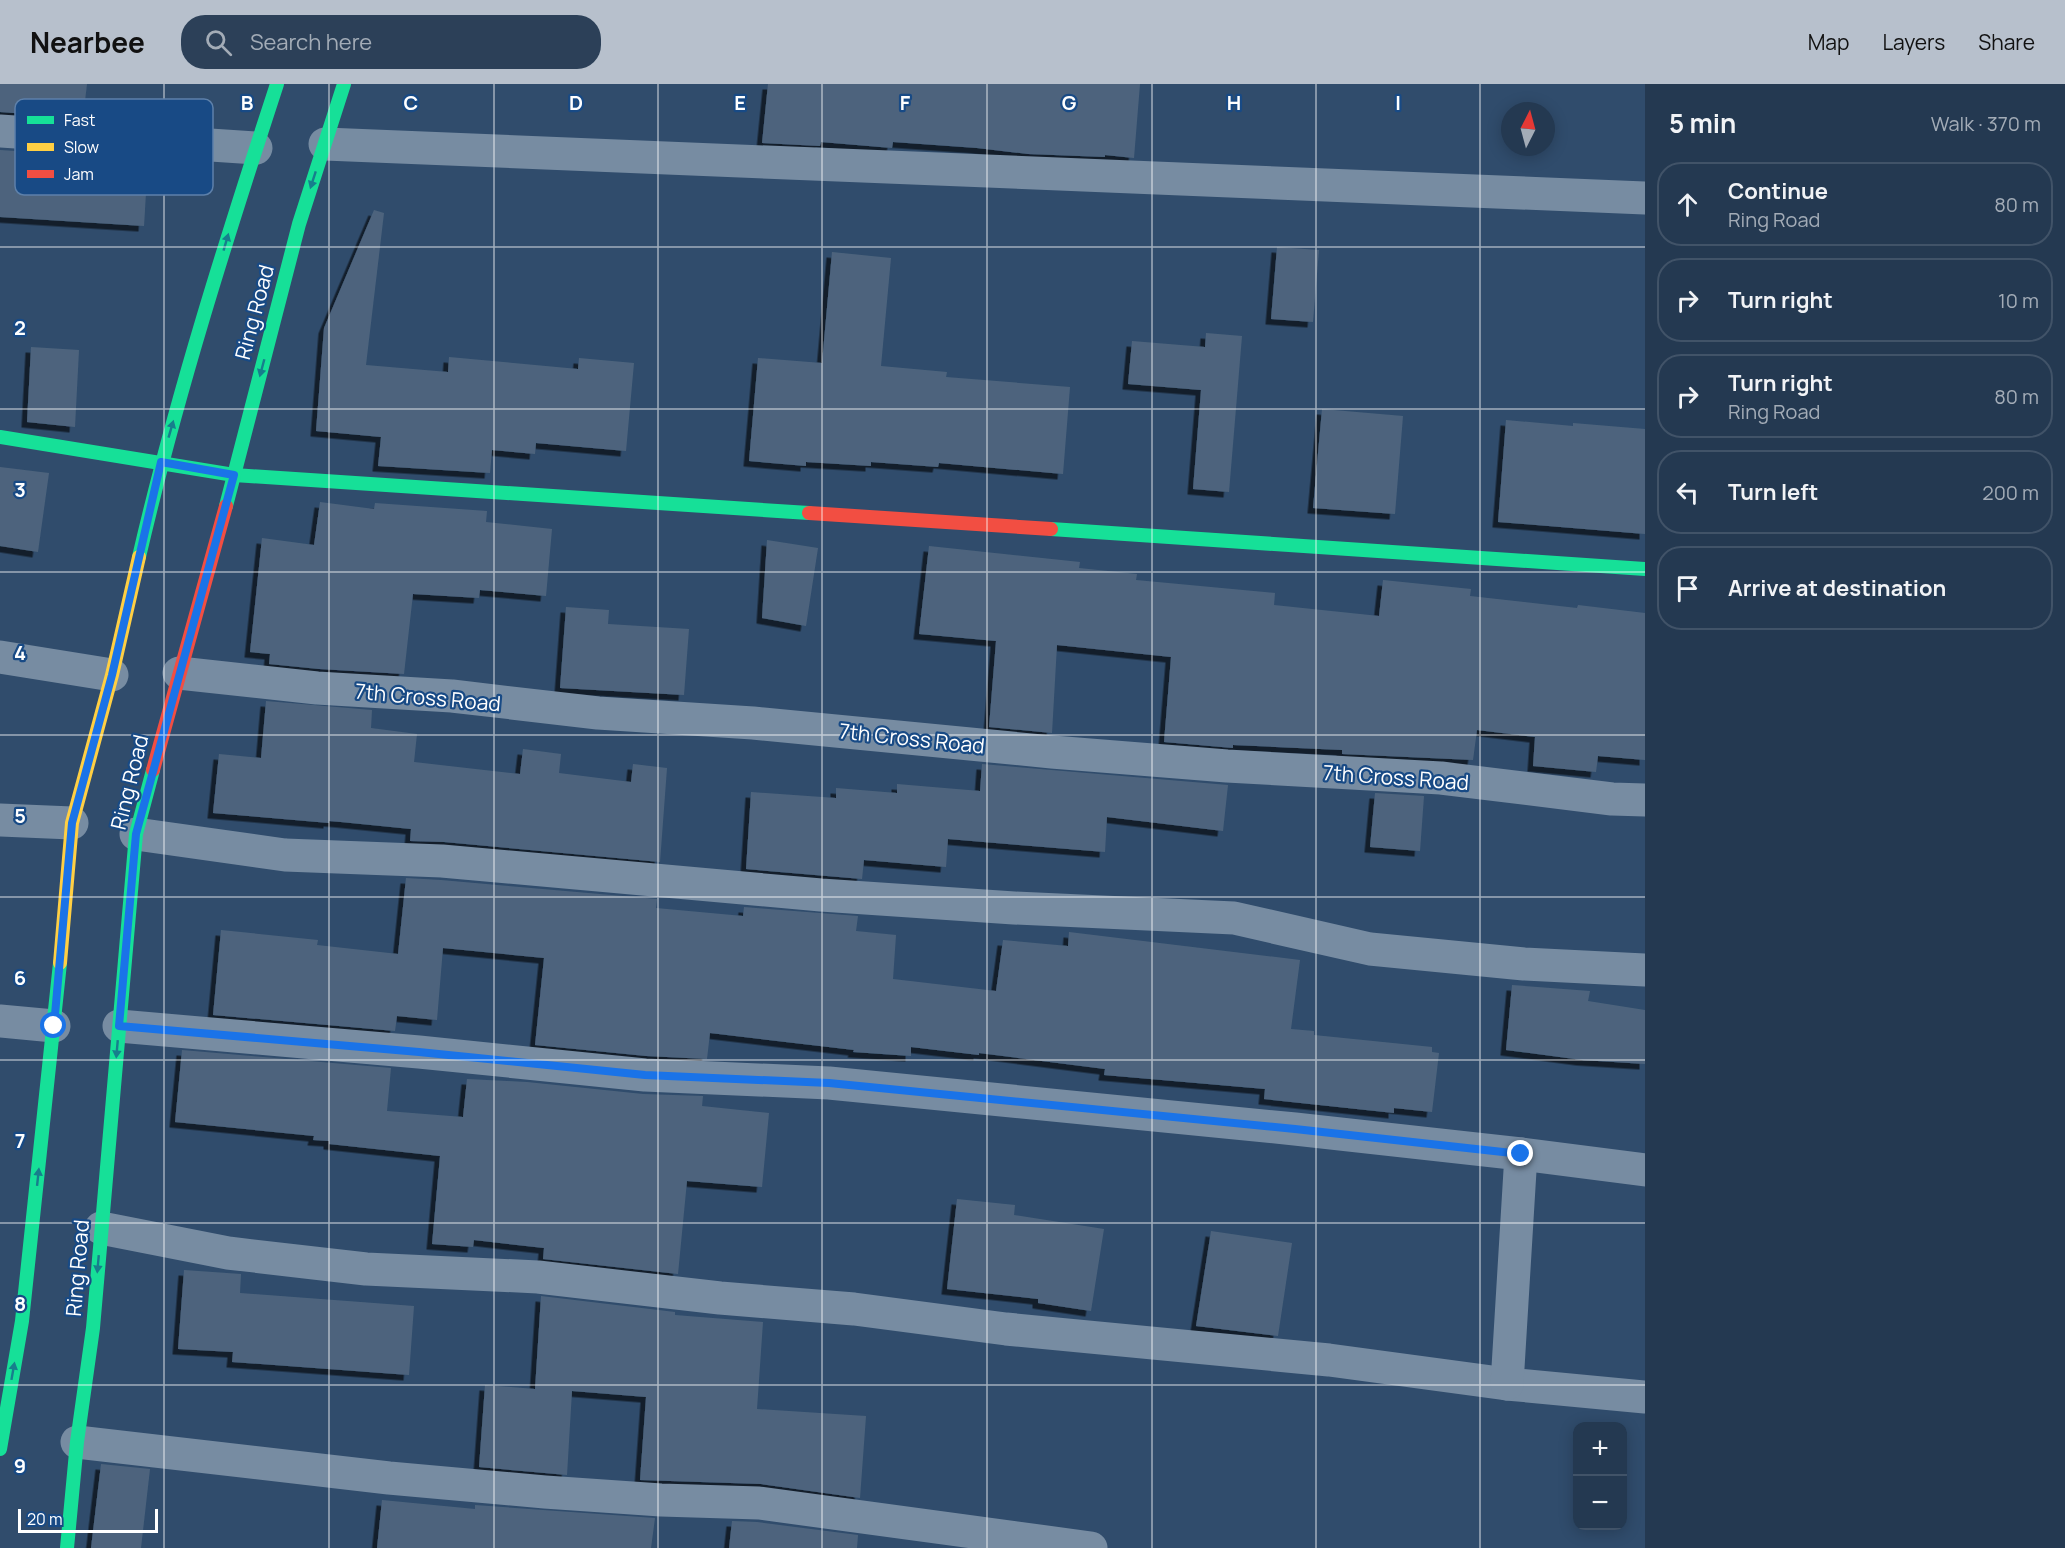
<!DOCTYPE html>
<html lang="en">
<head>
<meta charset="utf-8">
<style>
  body { margin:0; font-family:Manrope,sans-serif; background:#2c4058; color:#f1f3f6 }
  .controls { position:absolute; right:18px; bottom:18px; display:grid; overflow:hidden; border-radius:12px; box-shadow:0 3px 15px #0003 }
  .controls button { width:54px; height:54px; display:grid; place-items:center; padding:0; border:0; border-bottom:2px solid #415368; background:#243951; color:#f1f3f6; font:30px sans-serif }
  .compass { position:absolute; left:1501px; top:18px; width:54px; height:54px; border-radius:50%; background:#243951; box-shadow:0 3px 15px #0003; rotate:6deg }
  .scale { position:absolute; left:18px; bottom:15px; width:140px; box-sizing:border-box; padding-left:6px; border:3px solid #fff; border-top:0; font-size:16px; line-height:21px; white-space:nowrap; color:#fff; -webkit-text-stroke:4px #184a85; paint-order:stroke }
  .stop { position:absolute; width:18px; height:18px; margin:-14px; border:4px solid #1a73e8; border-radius:50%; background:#fff }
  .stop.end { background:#1a73e8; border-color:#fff; box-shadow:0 2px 6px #0008 }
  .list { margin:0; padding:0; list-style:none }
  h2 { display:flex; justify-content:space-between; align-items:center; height:78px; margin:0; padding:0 24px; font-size:26px }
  h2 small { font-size:20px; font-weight:400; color:#a3acb7 }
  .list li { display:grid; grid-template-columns:39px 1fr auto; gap:18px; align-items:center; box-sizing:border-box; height:84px; margin:0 12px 12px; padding:0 12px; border:2px solid #415368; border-radius:24px }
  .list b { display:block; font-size:22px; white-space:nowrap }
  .list p { margin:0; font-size:20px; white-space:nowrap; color:#a3acb7 }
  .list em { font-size:20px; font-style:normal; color:#a3acb7 }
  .icon { flex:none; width:33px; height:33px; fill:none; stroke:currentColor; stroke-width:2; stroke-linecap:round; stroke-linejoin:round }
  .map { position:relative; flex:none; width:1645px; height:1464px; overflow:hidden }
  header { display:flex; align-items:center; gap:36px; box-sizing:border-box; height:84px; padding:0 30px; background:#b7c0cc; color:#111 }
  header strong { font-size:28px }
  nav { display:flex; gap:33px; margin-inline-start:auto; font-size:21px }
  .search { width:420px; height:54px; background:#2c4058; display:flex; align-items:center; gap:15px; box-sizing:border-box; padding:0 21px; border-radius:24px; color:#a3acb7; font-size:22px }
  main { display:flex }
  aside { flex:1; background:#243951 }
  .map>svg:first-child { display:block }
  .building { fill:#4d647d; filter:url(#shadow) }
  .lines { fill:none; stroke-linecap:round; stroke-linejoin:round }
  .street { stroke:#778ca2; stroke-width:33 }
  .fast { stroke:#16e098; stroke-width:14 }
  .slow { stroke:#ffcf43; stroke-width:14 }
  .jam { stroke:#f24e42; stroke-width:14 }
  .oneway { fill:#177e8c }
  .route { stroke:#1a73e8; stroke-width:8 }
  .grid { fill:none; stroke:#fff; stroke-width:1.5; stroke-opacity:0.55 }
  .labels { text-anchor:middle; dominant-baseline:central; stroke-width:4.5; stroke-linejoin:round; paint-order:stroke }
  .street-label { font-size:21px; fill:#fff; stroke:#184a85 }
  .key { fill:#184a85; stroke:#5d80aa; stroke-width:1.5 }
  .key-label { font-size:16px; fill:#fff }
  .grid-label { font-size:20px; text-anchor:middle; font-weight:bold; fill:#fff; stroke:#184a85; stroke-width:4.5; stroke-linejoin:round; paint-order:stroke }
</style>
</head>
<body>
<header>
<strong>Nearbee</strong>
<div class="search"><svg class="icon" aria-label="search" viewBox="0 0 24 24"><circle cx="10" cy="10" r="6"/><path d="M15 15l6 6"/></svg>Search here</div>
<nav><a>Map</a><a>Layers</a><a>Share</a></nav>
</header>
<main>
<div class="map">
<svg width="1645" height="1464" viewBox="0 0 1645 1464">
  <defs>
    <filter id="shadow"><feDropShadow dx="-5.5" dy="5.5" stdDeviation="0" flood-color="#0009"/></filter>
  </defs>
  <rect width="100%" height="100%" fill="#304c6c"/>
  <g class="building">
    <path d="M 0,0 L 87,0 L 83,34 L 0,28 Z"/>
    <path d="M 768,0 L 1140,0 L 1134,74 L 1105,71 L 1105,73 L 1028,70 L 977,64 L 893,58 L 892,64 L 821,58 L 820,62 L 762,59 Z"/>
    <path d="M 0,66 L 148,76 L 144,142 L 0,133 Z"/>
    <path d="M 374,126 L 384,129 L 366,281 L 448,288 L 449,273 L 578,285 L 579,274 L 634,279 L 626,367 L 536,359 L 535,370 L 492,366 L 490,389 L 378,382 L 381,353 L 316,347 L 324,244 Z"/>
    <path d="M 1277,163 L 1319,166 L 1313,238 L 1271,235 Z"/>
    <path d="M 832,168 L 891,174 L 881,282 L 947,288 L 946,293 L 1070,303 L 1063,390 L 939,379 L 938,383 L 871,378 L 871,382 L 806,378 L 806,382 L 749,377 L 758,274 L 822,279 Z"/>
    <path d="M 1206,249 L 1242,252 L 1229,408 L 1193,405 L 1201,306 L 1128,300 L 1132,257 L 1205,263 Z"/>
    <path d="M 31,263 L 79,266 L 75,343 L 27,338 Z"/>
    <path d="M 1322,325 L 1403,332 L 1395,430 L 1313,424 Z"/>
    <path d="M 1506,336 L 1573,342 L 1573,339 L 1645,345 L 1645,450 L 1498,438 Z"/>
    <path d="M 0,383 L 49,389 L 38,468 L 0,462 Z"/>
    <path d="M 320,418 L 374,425 L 375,419 L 487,427 L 486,438 L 552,445 L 546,512 L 480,506 L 479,514 L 413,510 L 404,590 L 319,585 L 269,580 L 270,570 L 250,568 L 262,454 L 314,461 Z"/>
    <path d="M 767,456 L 818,464 L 806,542 L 762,534 Z"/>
    <path d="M 929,462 L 1080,478 L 1079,484 L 1137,490 L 1136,496 L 1275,509 L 1274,521 L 1379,532 L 1383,496 L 1471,505 L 1470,512 L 1577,524 L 1578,521 L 1645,529 L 1645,676 L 1598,672 L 1596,688 L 1533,682 L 1535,653 L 1477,646 L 1473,676 L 1342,670 L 1342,666 L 1233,661 L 1233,664 L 1164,658 L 1171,573 L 1057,561 L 1052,649 L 989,643 L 996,557 L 919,550 Z"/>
    <path d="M 566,523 L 609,526 L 608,540 L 689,545 L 684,611 L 560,604 Z"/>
    <path d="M 266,617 L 372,626 L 371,644 L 417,650 L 414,678 L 520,690 L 523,665 L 561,670 L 559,689 L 631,698 L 633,680 L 667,684 L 660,778 L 444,758 L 410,757 L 411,745 L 341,738 L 329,737 L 329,739 L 213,729 L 219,670 L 261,674 Z"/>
    <path d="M 982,680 L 1228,701 L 1223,747 L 1107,733 L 1105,768 L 948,755 L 946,783 L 864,776 L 862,795 L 746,785 L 751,708 L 836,714 L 836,704 L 897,709 L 897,700 L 980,707 Z"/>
    <path d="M 1375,709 L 1424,712 L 1420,767 L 1370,763 Z"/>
    <path d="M 406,794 L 441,796 L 657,815 L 656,824 L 743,832 L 744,823 L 858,832 L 856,847 L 896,851 L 893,895 L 996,907 L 1003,856 L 1068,862 L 1069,848 L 1300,876 L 1291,945 L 1314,947 L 1314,951 L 1432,963 L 1432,968 L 1439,969 L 1432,1028 L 1394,1024 L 1394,1029 L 1264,1015 L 1265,1005 L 1104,991 L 1105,985 L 979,969 L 979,971 L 911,963 L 911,972 L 853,968 L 854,966 L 710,949 L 707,975 L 646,972 L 535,961 L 544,874 L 443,864 L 437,936 L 397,932 L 395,947 L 213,931 L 221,846 L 318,856 L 317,861 L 398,870 Z"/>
    <path d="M 1512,901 L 1590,907 L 1588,917 L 1645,926 L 1645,980 L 1582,976 L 1506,966 Z"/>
    <path d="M 182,966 L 391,984 L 387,1027 L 463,1033 L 467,995 L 527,998 L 643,1010 L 703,1012 L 702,1022 L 769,1029 L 762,1103 L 687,1097 L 678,1190 L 543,1175 L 544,1164 L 474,1156 L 473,1163 L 432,1160 L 440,1072 L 329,1060 L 329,1057 L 313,1056 L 314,1052 L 175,1038 Z"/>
    <path d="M 957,1115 L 1015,1121 L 1014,1131 L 1104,1145 L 1091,1227 L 1038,1219 L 1038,1215 L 947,1205 Z"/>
    <path d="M 1211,1147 L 1292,1159 L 1278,1252 L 1196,1242 Z"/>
    <path d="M 184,1186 L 241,1190 L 240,1209 L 414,1222 L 409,1291 L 232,1278 L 233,1268 L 178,1265 Z"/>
    <path d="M 541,1212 L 675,1228 L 675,1231 L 763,1238 L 757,1325 L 866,1332 L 860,1414 L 761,1400 L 640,1396 L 646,1313 L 572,1307 L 567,1391 L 479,1383 L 485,1301 L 535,1305 Z"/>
    <path d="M 101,1380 L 150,1385 L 141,1464 L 91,1464 Z"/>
    <path d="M 382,1416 L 475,1425 L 475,1421 L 655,1434 L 651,1464 L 377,1464 Z"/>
    <path d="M 732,1437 L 757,1438 L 858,1451 L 857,1464 L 729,1464 Z"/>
  </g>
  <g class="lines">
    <g class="street">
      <path d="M 0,47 L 256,64"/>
      <path d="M 325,60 L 1645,114"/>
      <path d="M 0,573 L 112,591"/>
      <path d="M 179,589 L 317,604 L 452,612 L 598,629 L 753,639 L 1052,668 L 1227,682 L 1441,694 L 1612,715 L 1645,716"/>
      <path d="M 0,736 L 72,739"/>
      <path d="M 136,750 L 285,771 L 442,777 L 821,811 L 1014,824 L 1234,834 L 1370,865 L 1524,880 L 1645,886"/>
      <path d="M 0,937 L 54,942"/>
      <path d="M 119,942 L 419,968 L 645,991 L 829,999 L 1295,1045 L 1521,1070 L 1645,1086"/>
      <path d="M 101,1144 L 228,1169 L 366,1185 L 538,1193 L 720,1214 L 854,1225 L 1006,1245 L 1329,1276 L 1507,1300 L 1645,1313"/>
      <path d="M 1507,1300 L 1521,1070"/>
      <path d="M 77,1358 L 389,1394 L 545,1408 L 661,1416 L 759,1419 L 1091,1464"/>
    </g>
    <g class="fast">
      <path d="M 0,353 L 234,391 L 809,429"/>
      <path d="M 226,422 L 299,140 L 344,0"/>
      <path d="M 1051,445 L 1645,485"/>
      <path d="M 139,473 C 176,313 226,156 277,0"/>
      <path d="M 0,1365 L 22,1237 L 60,879"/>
      <path d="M 67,1464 L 77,1358 L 93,1244 L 136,750 L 153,686"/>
    </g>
    <path class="slow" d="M 60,879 L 72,739 L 112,591 L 139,473"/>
    <g class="jam">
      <path d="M 809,429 L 1051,445"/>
      <path d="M 153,686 L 226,422"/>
    </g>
  </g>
  <defs><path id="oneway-solid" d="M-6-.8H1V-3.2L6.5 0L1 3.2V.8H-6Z" transform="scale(1.5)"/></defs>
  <g class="oneway">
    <use href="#oneway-solid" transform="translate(313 96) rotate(108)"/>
    <use href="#oneway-solid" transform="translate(226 158) rotate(-74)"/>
    <use href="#oneway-solid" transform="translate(262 284) rotate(105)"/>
    <use href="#oneway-solid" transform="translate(171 345) rotate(-74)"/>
    <use href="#oneway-solid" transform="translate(117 965) rotate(95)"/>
    <use href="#oneway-solid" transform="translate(38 1093) rotate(-84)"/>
    <use href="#oneway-solid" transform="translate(98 1180) rotate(95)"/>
    <use href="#oneway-solid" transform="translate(13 1287) rotate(-80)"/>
  </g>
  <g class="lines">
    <path class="route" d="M 54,942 L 72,739 L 112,591 L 161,378 L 234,391 L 136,750 L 119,942 L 419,968 L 645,991 L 829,999 L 1295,1045 L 1521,1070"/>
  </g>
  <path class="grid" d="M 164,0 L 164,1464M 329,0 L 329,1464M 494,0 L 494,1464M 658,0 L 658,1464M 822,0 L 822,1464M 987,0 L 987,1464M 1152,0 L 1152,1464M 1316,0 L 1316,1464M 1480,0 L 1480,1464M 0,163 L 1645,163M 0,325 L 1645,325M 0,488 L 1645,488M 0,651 L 1645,651M 0,813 L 1645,813M 0,976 L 1645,976M 0,1139 L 1645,1139M 0,1301 L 1645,1301"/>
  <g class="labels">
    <g class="street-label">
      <text transform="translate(254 228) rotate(-75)">Ring Road</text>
      <text transform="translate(428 613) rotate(5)">7th Cross Road</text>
      <text transform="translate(912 654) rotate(6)">7th Cross Road</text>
      <text transform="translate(1396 693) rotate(4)">7th Cross Road</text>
      <text transform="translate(129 698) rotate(-76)">Ring Road</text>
      <text transform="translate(77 1184) rotate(-85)">Ring Road</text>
    </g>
  </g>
  <rect x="15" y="15" width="198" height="96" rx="9" class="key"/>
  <rect x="27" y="32" width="27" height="8" fill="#16e098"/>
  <rect x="27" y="59" width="27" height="8" fill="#ffcf43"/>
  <rect x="27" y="86" width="27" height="8" fill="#f24e42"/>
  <g class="key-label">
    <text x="64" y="42">Fast</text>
    <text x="64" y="69">Slow</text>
    <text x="64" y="96">Jam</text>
  </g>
  <g class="grid-label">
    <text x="247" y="26">B</text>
    <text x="411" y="26">C</text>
    <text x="576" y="26">D</text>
    <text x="740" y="26">E</text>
    <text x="905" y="26">F</text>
    <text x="1069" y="26">G</text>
    <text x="1234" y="26">H</text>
    <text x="1398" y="26">I</text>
    <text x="20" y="251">2</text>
    <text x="20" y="413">3</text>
    <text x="20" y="576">4</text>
    <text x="20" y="739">5</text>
    <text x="20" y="901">6</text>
    <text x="20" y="1064">7</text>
    <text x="20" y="1227">8</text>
    <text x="20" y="1389">9</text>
  </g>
</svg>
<div class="controls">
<button>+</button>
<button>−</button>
</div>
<svg class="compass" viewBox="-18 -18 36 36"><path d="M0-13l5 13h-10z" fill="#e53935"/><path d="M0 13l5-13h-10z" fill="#a3acb7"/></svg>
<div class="scale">20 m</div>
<div class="stop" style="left:54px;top:942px"></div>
<div class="stop end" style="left:1521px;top:1070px"></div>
</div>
<aside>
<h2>5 min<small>Walk · 370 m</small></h2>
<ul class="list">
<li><svg class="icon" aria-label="ahead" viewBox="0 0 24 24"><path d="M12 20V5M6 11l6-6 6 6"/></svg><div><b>Continue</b><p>Ring Road</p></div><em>80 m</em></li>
<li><svg class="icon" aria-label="right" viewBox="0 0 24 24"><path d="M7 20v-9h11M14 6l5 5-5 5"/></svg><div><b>Turn right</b></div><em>10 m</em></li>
<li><svg class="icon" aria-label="right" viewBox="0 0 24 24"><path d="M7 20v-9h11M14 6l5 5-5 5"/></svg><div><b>Turn right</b><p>Ring Road</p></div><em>80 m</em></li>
<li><svg class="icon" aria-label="left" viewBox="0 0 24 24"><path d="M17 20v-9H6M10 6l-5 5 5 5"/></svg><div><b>Turn left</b></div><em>200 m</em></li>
<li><svg class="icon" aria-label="arrive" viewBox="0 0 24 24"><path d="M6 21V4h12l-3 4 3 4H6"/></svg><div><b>Arrive at destination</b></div></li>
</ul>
</aside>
</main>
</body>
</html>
